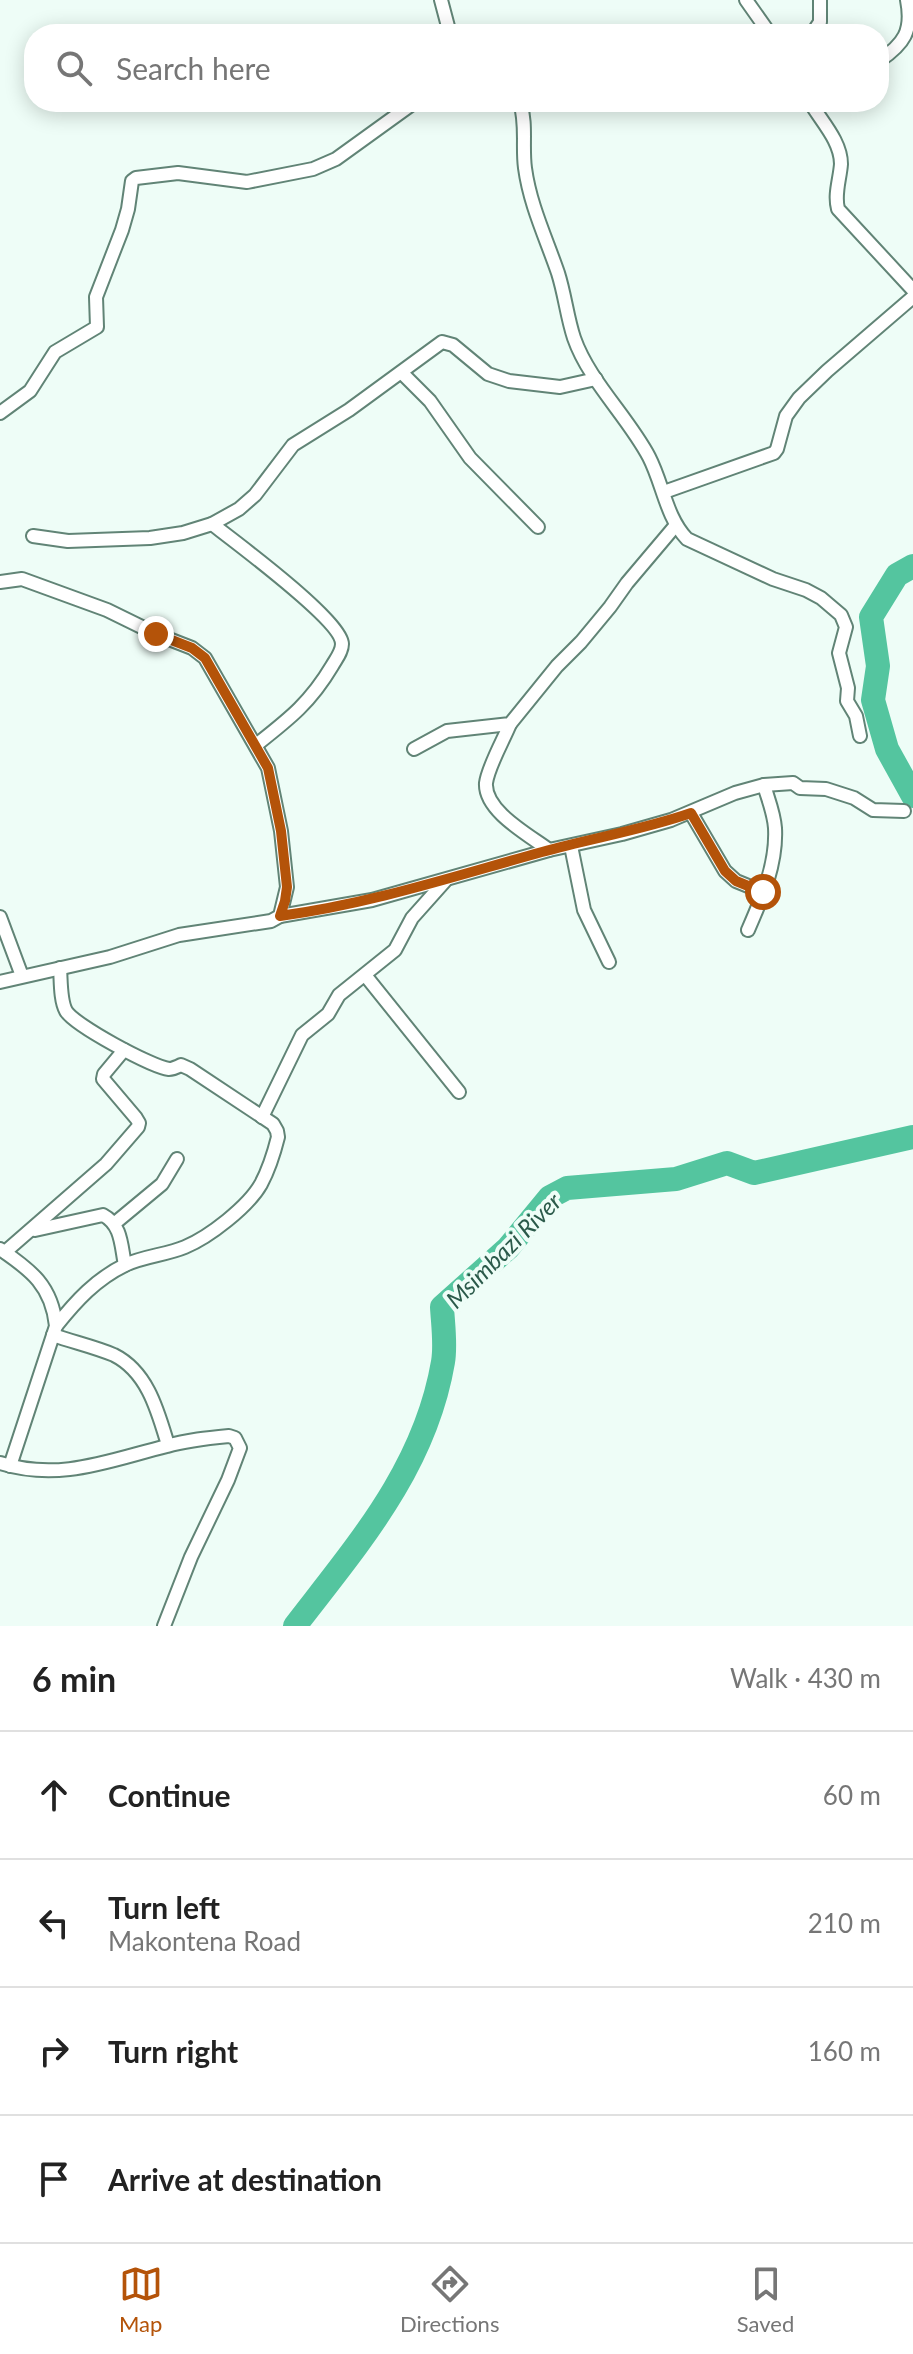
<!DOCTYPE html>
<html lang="en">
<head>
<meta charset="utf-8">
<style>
  body { margin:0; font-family:Lato,sans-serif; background:#f6f6f6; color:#222 }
  .stop { position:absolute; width:24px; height:24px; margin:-18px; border:6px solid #b45309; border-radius:50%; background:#fff }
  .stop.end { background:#b45309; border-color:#fff; box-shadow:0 2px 8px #0008 }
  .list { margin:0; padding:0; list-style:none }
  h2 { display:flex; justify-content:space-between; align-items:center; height:104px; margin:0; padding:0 32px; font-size:34px }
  h2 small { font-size:26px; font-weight:400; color:#767676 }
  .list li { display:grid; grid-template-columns:52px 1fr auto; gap:24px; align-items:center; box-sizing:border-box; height:128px; padding:0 32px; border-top:2px solid #e0e0e0 }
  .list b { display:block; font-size:30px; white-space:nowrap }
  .list p { margin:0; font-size:26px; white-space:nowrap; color:#767676 }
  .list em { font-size:26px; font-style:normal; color:#767676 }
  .icon { flex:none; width:44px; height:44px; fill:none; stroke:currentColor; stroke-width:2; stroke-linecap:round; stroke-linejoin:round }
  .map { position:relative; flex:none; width:913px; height:1626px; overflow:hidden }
  .search { position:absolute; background:#fff; box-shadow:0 4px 20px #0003; left:24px; right:24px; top:24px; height:88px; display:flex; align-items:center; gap:20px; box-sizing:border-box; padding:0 28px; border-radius:32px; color:#767676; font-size:30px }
  .sheet { height:616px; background:#fff }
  nav { display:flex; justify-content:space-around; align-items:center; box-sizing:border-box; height:112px; border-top:2px solid #e0e0e0; background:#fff; font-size:22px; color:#767676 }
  nav a { display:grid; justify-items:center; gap:4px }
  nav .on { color:#b45309 }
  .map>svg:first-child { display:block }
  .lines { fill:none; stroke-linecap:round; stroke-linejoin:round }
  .river { stroke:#54c59f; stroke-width:24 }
  .street-casing { stroke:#618476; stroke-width:16 }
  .street { stroke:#fff; stroke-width:12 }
  .route { stroke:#b45309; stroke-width:10 }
  .labels { text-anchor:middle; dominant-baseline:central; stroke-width:8; stroke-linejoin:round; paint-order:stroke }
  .water-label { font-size:24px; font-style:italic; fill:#2b5a4a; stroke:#eefdf7 }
</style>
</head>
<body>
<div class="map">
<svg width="913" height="1626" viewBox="0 0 913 1626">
  <rect width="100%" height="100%" fill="#eefdf7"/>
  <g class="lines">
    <g class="river">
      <path d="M 913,566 L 897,575 L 871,617 L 878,666 L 873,700 L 887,749 L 913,796"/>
      <path d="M 295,1626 C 358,1544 425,1468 443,1362 C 446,1345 443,1325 442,1307 L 508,1248 L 550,1197 L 567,1188 L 676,1179 L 727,1163 L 754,1173 L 913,1137"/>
    </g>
    <g class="street-casing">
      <g id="street">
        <path d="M 441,0 L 450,34"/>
        <path d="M 746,0 L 770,34"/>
        <path d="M 812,34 L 820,22 L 820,0"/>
        <path d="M 879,61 C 904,44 913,31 907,0"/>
        <path d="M 520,102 C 527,124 522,146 525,168 C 530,205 546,238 558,273 C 565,295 567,317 574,338 C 589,381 628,417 649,457 C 663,484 666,517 687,539 L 773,579 L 806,590 L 821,598 L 841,615 L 846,627 L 839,653 L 848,688 L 847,701 L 856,716 L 860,736"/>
        <path d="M 810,102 C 821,121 841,141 841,164 C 840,179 834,194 838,209 L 913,290"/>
        <path d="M 402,373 L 430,401 L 470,458 L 538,527"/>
        <path d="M 0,413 L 30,391 L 55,352 L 97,327 L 96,297 L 122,230 L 128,209 L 132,181 L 136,178 L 178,173 L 247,182 L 313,169 L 336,159 L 415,102"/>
        <path d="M 664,492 L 774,453 L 777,449 L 786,416 L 799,398 L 827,371 L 913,297"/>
        <path d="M 212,524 C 234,541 342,621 342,644 C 342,652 336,659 332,666 C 310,703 289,719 256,745"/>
        <path d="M 33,536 L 68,541 L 150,538 L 183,533 L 212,524 L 239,509 L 255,495 L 293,445 L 349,410 L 442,342 L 453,345 L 488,374 L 509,381 L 560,387 L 596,379"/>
        <path d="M 0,582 L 22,579 L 107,610 L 156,634 L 192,648 L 205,658 L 268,768 L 281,831 L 287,887 L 280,916 L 271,921 L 179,935 L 110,957 L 0,982"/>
        <path d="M 510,724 C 503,741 488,767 486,783 C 484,811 529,835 549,850"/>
        <path d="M 414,749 L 447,731 L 510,724 L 557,666 L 581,642 L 610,607 L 627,583 L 676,525"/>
        <path d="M 691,813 L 725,871 L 736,881 L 763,892"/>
        <path d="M 571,846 L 584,910 L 609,962"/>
        <path d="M 280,916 L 372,900 L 549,850 L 622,834 L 671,820 L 735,793 L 764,785 L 793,783 L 800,788 L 826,789 L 854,798 L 873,810 L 904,811"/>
        <path d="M 0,917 L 22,976"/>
        <path d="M 748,930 C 762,898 777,864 775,828 C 774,813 768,799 764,785"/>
        <path d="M 365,975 L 459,1092"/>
        <path d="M 262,1117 L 302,1035 L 328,1014 L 339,995 L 395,950 L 412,918 L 445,881"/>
        <path d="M 115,1223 L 162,1184 L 177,1159"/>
        <path d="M 35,1230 L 103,1215 C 122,1225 121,1246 125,1265"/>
        <path d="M 0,1249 C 31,1270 52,1286 56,1326 L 10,1466"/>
        <path d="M 5,1252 L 106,1164 L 138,1127 L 139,1123 L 136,1118 L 103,1079 L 104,1074 L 124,1050"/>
        <path d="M 56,1326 C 76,1301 96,1279 125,1265 C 144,1256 166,1255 185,1247 C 209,1237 248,1207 261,1184 C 269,1169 274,1153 278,1137 L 277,1131 L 273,1124 L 190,1069 L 181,1065 C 177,1067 173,1069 169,1069 C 152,1067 74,1025 66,1011 C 60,1000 61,980 60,968"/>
        <path d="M 53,1335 C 73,1342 95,1347 114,1355 C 148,1372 158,1412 168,1445"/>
        <path d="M 0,1463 C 60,1482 110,1460 167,1446 C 187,1440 208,1438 229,1436 L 235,1438 L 240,1448 L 228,1480 L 191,1557 L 164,1626"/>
      </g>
    </g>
    <use href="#street" class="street"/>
  </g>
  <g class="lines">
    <path class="route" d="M 156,634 L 192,648 L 205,658 L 268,768 L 281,831 L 287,887 L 285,901 L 280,916 C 370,904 455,876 542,852 C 592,838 642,830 691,813 L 725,871 L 736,881 L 763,892"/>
  </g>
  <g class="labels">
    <g class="water-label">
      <text transform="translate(503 1250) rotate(-45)">Msimbazi River</text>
    </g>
  </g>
</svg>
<div class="stop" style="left:763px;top:892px"></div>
<div class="stop end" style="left:156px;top:634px"></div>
<div class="search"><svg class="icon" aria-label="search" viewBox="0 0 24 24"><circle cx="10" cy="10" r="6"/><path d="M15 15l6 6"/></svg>Search here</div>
</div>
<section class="sheet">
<h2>6 min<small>Walk · 430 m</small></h2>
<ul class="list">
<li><svg class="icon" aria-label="ahead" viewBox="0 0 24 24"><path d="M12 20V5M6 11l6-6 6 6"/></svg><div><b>Continue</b></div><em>60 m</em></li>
<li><svg class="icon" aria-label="left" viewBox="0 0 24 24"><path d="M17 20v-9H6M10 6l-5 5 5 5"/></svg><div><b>Turn left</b><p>Makontena Road</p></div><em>210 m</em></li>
<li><svg class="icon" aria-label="right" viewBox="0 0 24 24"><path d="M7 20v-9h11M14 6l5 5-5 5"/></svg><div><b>Turn right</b></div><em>160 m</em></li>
<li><svg class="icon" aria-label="arrive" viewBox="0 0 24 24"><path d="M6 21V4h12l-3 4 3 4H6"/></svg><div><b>Arrive at destination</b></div></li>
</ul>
</section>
<nav>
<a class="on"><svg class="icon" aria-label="map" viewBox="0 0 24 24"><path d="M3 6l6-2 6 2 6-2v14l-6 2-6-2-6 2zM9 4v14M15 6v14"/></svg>Map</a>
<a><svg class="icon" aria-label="directions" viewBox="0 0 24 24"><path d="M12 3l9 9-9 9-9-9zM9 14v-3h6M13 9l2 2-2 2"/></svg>Directions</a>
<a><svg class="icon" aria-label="saved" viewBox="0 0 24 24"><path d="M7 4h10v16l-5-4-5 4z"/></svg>Saved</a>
</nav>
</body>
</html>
